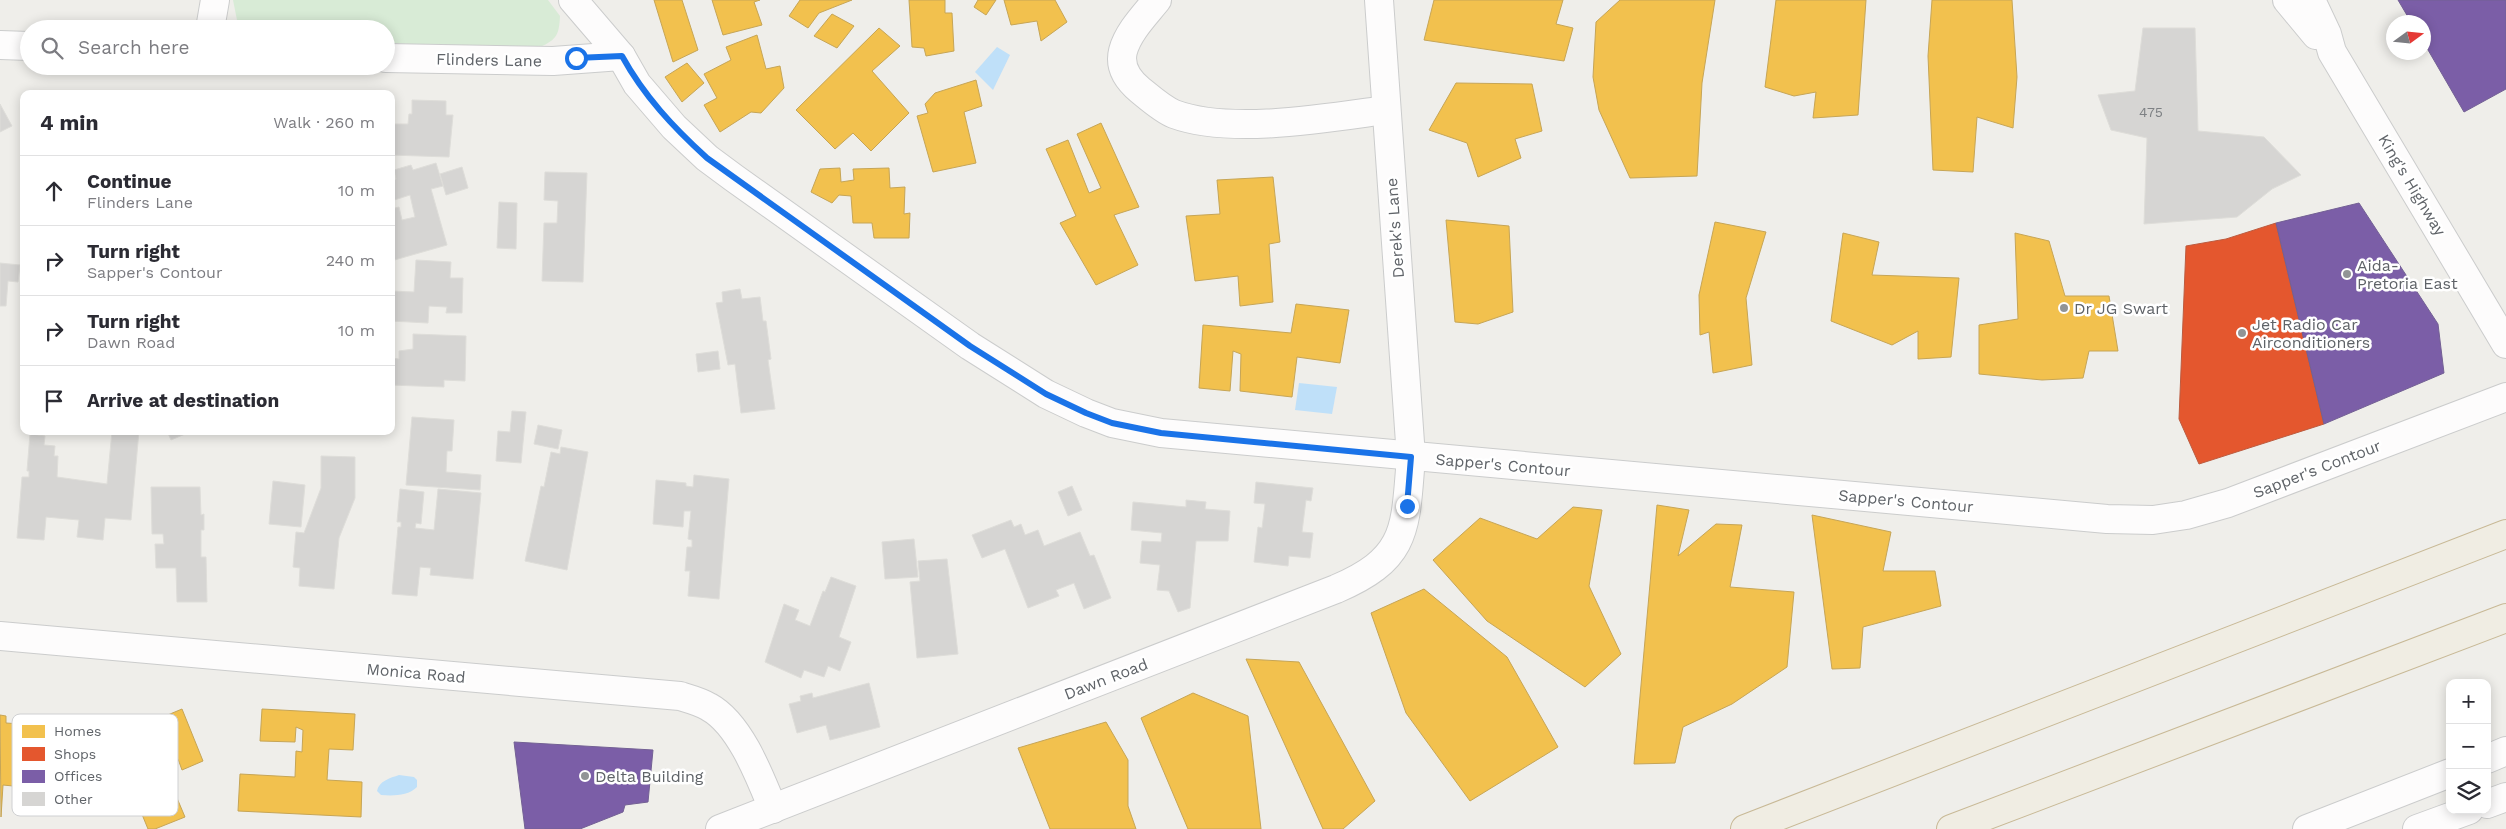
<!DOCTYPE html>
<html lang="en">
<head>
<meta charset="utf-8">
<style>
  body { margin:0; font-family:"Work Sans",sans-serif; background:#f2f2f3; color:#2b2b33 }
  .controls { position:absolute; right:15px; bottom:15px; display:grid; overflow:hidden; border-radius:10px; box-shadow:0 2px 12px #0003 }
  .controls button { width:45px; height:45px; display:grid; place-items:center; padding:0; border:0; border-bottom:1px solid #e1e1e2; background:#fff; color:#2b2b33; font:25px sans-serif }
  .compass { position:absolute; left:2386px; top:15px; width:45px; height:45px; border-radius:50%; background:#fff; box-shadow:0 2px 12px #0003; rotate:75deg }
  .stop { position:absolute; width:15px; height:15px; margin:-11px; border:4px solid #1a73e8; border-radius:50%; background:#fff }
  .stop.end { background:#1a73e8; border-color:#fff; box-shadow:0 1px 5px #0008 }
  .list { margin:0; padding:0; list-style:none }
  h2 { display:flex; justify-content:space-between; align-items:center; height:65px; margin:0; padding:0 20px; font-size:21px }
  h2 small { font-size:16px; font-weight:400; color:#7c7c81 }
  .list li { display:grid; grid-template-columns:32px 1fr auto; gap:15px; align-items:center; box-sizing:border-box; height:70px; padding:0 20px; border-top:1px solid #e1e1e2 }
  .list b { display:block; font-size:19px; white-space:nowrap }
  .list p { margin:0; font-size:16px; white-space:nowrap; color:#7c7c81 }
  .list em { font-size:16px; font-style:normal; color:#7c7c81 }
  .icon { flex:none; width:28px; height:28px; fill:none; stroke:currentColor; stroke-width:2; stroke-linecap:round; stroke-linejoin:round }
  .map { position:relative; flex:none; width:2506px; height:829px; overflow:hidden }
  .search { position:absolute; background:#fff; box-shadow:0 2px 12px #0003; left:20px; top:20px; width:375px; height:55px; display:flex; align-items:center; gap:12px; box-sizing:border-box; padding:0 18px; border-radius:28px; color:#7c7c81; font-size:19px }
  .panel { position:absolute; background:#fff; box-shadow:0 2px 12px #0003; left:20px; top:90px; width:375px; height:345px; border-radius:10px }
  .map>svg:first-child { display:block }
  .green { fill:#d8ebd6 }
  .water { fill:#bfe0f9 }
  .homes { fill:#f2c14e; stroke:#c6a556 }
  .shops { fill:#e4572e; stroke:#bc5b3f }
  .offices { fill:#7b5ea7; stroke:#736094 }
  .building { fill:#d6d5d3; stroke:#deddd9 }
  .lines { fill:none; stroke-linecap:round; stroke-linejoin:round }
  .minor-casing { stroke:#cbcccc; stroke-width:30 }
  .highway-casing { stroke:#c8b996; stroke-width:30 }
  .minor { stroke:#fdfcfc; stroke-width:28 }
  .highway { stroke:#f0ede3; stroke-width:28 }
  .route { stroke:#1a73e8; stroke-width:6 }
  .poi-dot { fill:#919496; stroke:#fff; stroke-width:2 }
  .labels { text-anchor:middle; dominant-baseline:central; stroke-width:5; stroke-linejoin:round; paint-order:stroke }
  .number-label { font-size:14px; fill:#7e8184 }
  .street-label { font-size:16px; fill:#5f6368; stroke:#fff }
  .poi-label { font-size:16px; fill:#5f6368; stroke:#fff; text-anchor:start }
  .key { fill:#fff; stroke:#cfd0d2; stroke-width:1 }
  .key-label { font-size:14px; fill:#5f6368 }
</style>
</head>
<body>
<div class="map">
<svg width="2506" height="829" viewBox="0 0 2506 829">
  <rect width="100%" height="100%" fill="#efeeea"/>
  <path class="green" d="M 233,0 L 548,0 L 560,16 C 559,37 556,40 536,49 L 386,43 L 386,29 L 241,29 L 238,25 Z"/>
  <g class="water">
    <path d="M 997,47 L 1010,55 L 993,90 L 975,72 Z"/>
    <path d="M 1299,383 L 1337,387 L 1332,414 L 1295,410 Z"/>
    <path d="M 399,775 L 414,777 L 417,780 L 417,787 C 408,796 393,796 381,795 L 377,791 C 379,781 390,778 399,775 Z"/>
  </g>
  <g class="homes">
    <path d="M 654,0 L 682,0 L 698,50 L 673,62 Z"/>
    <path d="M 712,0 L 760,0 L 754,2 L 762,25 L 723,35 Z"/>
    <path d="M 800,0 L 852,0 L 819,13 L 808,28 L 789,16 Z"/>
    <path d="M 909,0 L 945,0 L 945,13 L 952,13 L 954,51 L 926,56 L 924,48 L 912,47 Z"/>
    <path d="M 978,0 L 996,0 L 986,15 L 974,7 Z"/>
    <path d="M 1004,0 L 1055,0 L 1067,22 L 1041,41 L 1037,21 L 1011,25 Z"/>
    <path d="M 1434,0 L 1563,0 L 1556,24 L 1573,28 L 1564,61 L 1424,40 Z"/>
    <path d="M 1620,0 L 1715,0 L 1702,83 L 1697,176 L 1630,178 L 1599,110 L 1593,77 L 1596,22 Z"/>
    <path d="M 1776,0 L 1866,0 L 1858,115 L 1813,118 L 1816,92 L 1794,96 L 1765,87 Z"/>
    <path d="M 1932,0 L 2012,0 L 2017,77 L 2013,128 L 1977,117 L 1973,172 L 1933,170 L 1928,56 Z"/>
    <path d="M 832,14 L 854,26 L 837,48 L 814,36 Z"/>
    <path d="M 879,28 L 900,46 L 872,71 L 909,113 L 871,151 L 853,133 L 835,149 L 796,110 Z"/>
    <path d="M 757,35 L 766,69 L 780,66 L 784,88 L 761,113 L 751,112 L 720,132 L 704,105 L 717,98 L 704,74 L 731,60 L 726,47 Z"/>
    <path d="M 687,63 L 704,83 L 682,102 L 665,77 Z"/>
    <path d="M 976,80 L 982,106 L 964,112 L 976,163 L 933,172 L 917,116 L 928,113 L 925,104 L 935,93 Z"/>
    <path d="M 1456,83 L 1532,84 L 1542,131 L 1515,139 L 1521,158 L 1478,177 L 1467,143 L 1429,130 Z"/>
    <path d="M 1101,123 L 1139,207 L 1114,215 L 1138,265 L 1096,285 L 1060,223 L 1076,216 L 1046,149 L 1068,140 L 1089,193 L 1101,188 L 1077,134 Z"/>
    <path d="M 840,168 L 841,182 L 854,180 L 853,169 L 889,168 L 890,188 L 905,187 L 904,214 L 910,213 L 909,238 L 874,238 L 872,223 L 853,223 L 851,196 L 839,195 L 832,203 L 811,192 L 820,169 Z"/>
    <path d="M 1273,177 L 1280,242 L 1269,244 L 1273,302 L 1240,306 L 1238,276 L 1195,281 L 1186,216 L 1220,214 L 1217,180 Z"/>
    <path d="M 1446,220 L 1509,226 L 1513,312 L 1478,324 L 1455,322 Z"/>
    <path d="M 1715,222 L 1766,232 L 1746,298 L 1752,365 L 1713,373 L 1709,332 L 1700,335 L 1699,295 Z"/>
    <path d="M 1843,233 L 1879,242 L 1872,275 L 1959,278 L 1951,357 L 1918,359 L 1918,331 L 1892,345 L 1831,321 Z"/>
    <path d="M 2015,233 L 2049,241 L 2065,296 L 2109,296 L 2118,351 L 2089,351 L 2083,378 L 2042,380 L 1979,374 L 1979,325 L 2018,319 Z"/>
    <path d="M 1296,304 L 1349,310 L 1340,363 L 1297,357 L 1292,397 L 1240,391 L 1241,354 L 1233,351 L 1230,391 L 1199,388 L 1203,325 L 1291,333 Z"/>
    <path d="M 1657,505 L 1689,510 L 1678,556 L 1716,524 L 1742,525 L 1730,587 L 1794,592 L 1787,667 L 1732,704 L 1683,727 L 1675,763 L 1634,764 Z"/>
    <path d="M 1573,507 L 1602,510 L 1589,586 L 1621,654 L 1585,687 L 1487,621 L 1433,560 L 1480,518 L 1537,539 Z"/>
    <path d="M 1812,515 L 1891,532 L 1883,571 L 1935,571 L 1941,606 L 1863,627 L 1860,668 L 1832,669 Z"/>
    <path d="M 1424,589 L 1507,657 L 1558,747 L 1470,801 L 1406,713 L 1371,613 Z"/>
    <path d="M 1246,659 L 1299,662 L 1375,801 L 1343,829 L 1323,829 Z"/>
    <path d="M 1193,693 L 1248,716 L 1261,829 L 1188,829 L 1141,718 Z"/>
    <path d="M 182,709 L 203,761 L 182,770 L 178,759 L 163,765 L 185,817 L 155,829 L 148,829 L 125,773 L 129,771 L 115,737 Z"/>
    <path d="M 262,709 L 355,714 L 353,750 L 329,749 L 327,780 L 362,782 L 361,817 L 238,811 L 240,774 L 295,777 L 296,751 L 302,752 L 303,730 L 296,727 L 295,742 L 260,741 Z"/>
    <path d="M 0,715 L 6,716 L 6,723 L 37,725 L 33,788 L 3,785 L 1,817 Z"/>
    <path d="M 1106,722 L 1128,760 L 1128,806 L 1136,829 L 1050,829 L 1018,748 Z"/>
  </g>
  <path class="shops" d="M 2276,223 L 2324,424 L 2199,464 L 2179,419 L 2186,246 L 2226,239 Z"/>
  <g class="offices">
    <path d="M 2398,0 L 2506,0 L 2506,89 L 2464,112 L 2424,43 L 2424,22 L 2411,22 Z"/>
    <path d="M 2359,203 L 2438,324 L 2444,373 L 2324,424 L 2276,223 Z"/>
    <path d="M 514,742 L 653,750 L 648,802 L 625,805 L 623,812 L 580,829 L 525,829 Z"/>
  </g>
  <g class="building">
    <path d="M 2143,28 L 2195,28 L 2198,131 L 2264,137 L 2301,175 L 2272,189 L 2237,217 L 2144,224 L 2147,138 L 2111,130 L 2098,95 L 2135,91 Z"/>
    <path d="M 412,100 L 446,101 L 446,115 L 453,115 L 449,157 L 391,155 L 391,124 L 408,124 L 409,114 L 412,114 Z"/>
    <path d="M 0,104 L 12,126 L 0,132 Z"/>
    <path d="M 436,163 L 443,186 L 431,189 L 447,245 L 391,261 L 391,209 L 399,207 L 402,220 L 415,217 L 410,195 L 391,201 L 391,181 L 396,179 L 394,170 L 411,165 L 413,170 Z"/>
    <path d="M 462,167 L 468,188 L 446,195 L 440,174 Z"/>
    <path d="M 545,172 L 587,173 L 583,282 L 542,281 L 544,223 L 557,223 L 558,201 L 544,200 Z"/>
    <path d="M 499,202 L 517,203 L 516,249 L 497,248 Z"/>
    <path d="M 416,260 L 451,262 L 450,278 L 463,278 L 462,313 L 446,313 L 447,307 L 429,306 L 428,323 L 391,321 L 391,291 L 414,292 Z"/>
    <path d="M 0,263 L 20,265 L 18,282 L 8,281 L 6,306 L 0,306 Z"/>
    <path d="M 740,289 L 742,299 L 760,297 L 763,321 L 766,321 L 771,359 L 768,360 L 775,409 L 741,413 L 735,364 L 728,365 L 716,303 L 723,302 L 722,292 Z"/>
    <path d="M 413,334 L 466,336 L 465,381 L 444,380 L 444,387 L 391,385 L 391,358 L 399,359 L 399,351 L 413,349 Z"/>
    <path d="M 718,351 L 720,369 L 698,372 L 696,354 Z"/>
    <path d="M 512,411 L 526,412 L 521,463 L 496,461 L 498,431 L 510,432 Z"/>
    <path d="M 412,417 L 454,420 L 452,451 L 447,451 L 446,472 L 481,475 L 480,490 L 406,485 Z"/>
    <path d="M 538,425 L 562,430 L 558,449 L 534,444 Z"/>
    <path d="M 112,431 L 139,431 L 131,520 L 105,518 L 103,540 L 77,537 L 79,520 L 46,517 L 44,540 L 17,538 L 22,477 L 29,477 L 29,471 L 27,471 L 30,434 L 45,436 L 44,445 L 55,446 L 54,456 L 58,456 L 57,477 L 107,484 Z"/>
    <path d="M 167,431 L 192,431 L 171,440 Z"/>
    <path d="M 561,447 L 588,452 L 567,570 L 525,561 L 541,486 L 544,487 L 551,452 L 560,454 Z"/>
    <path d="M 321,456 L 355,457 L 355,498 L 339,538 L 334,589 L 299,586 L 300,568 L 293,567 L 296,532 L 304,533 L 321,488 Z"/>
    <path d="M 694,475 L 729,479 L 719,599 L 688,596 L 690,571 L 685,571 L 687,547 L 692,547 L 692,540 L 688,539 L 691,511 L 684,511 L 683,527 L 653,524 L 656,480 L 686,483 L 686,486 L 693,487 Z"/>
    <path d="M 273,481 L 305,485 L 301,527 L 269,524 Z"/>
    <path d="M 1256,482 L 1313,488 L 1311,501 L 1306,500 L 1302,532 L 1313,533 L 1310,558 L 1289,556 L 1288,566 L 1254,562 L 1258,527 L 1262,528 L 1265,504 L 1254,503 Z"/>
    <path d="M 1072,486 L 1082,510 L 1068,516 L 1058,492 Z"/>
    <path d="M 151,487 L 200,487 L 201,515 L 204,514 L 204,530 L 201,530 L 201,557 L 206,557 L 207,602 L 177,602 L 176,568 L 156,568 L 155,544 L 164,544 L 163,534 L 152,534 Z"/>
    <path d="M 400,489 L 424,492 L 421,524 L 416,523 L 415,528 L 434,530 L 438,489 L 481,493 L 473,579 L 430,575 L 431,568 L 420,567 L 417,596 L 392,594 L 398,527 L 401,527 L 401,522 L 397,522 Z"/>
    <path d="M 1186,500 L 1206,502 L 1205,509 L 1230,511 L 1228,541 L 1196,541 L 1190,608 L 1178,612 L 1169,591 L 1157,590 L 1160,565 L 1140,563 L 1142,541 L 1161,542 L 1162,533 L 1131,530 L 1133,502 L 1186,507 Z"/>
    <path d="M 1011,520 L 1014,527 L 1021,524 L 1025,535 L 1038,530 L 1044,546 L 1080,532 L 1090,556 L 1094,555 L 1111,598 L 1084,609 L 1074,583 L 1056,590 L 1059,596 L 1028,608 L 1005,549 L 982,558 L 972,535 Z"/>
    <path d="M 914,539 L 918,577 L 885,579 L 882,542 Z"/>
    <path d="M 947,559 L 958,654 L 917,658 L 910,582 L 920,581 L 918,561 Z"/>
    <path d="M 831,577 L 856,586 L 839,637 L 851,642 L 840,671 L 828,666 L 824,677 L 804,670 L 801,678 L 765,662 L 784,604 L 799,610 L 795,620 L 810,626 L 823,591 L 825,592 Z"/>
    <path d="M 869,683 L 880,727 L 830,740 L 826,725 L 797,733 L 789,704 L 801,701 L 800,696 L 812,693 L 813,698 Z"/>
  </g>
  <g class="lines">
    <g class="minor-casing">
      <g id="minor">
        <path d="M 573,0 L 621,56 L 637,84 L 674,127 L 707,158 L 734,178 L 970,346 L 1046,394 L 1086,413 L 1112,423 L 1161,433 L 2107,519 L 2153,520 L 2186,515 L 2228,503 L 2506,397"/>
        <path d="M 1157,0 C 1145,15 1128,32 1123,51 C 1119,67 1128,80 1140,90 C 1150,98 1162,109 1174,114 C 1231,135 1327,118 1386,110"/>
        <path d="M 2287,0 L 2316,35"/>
        <path d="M 2311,0 L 2327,34 L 2332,52 L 2506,344"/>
        <path d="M 210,29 L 215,0"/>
        <path d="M 0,45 L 29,46"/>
        <path d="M 386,58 L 553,61 L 621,56"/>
        <path d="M 0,636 L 680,696 C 690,699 701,702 709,707 C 740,724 760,777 773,809"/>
        <path d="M 2487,759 L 2506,751"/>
        <path d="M 2487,804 L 2506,797"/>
        <path d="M 720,829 L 1336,589 C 1409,558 1405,528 1411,457 L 1379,0"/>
        <path d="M 2307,829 L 2450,773"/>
        <path d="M 2417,829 L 2469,810"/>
      </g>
    </g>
    <g class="highway-casing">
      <g id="highway">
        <path d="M 1745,829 L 2506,534"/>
        <path d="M 1951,829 L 2506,618"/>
      </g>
    </g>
    <use href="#minor" class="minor"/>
    <use href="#highway" class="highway"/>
  </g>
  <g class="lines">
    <path class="route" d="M 576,58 L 622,56 C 644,96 673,127 707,158 L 970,346 L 1046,394 L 1086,413 L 1112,423 L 1161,433 L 1411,457 L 1407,506"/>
  </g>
  <g class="poi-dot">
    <circle cx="2347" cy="274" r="5"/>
    <circle cx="2064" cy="308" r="5"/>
    <circle cx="2242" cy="333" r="5"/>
    <circle cx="585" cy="776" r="5"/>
  </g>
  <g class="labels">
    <g class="number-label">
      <text x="2151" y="112">475</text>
    </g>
    <g class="street-label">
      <text transform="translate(489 60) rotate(1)">Flinders Lane</text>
      <text transform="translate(2412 185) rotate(59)">King's Highway</text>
      <text transform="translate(1395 228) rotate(-94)">Derek's Lane</text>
      <text transform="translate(1503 465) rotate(5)">Sapper's Contour</text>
      <text transform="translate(2317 469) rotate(-21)">Sapper's Contour</text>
      <text transform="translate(1906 501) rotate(5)">Sapper's Contour</text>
      <text transform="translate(416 673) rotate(5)">Monica Road</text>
      <text transform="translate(1106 679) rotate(-21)">Dawn Road</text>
    </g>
    <g class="poi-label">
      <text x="2357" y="265">Aida-<tspan x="2357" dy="18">Pretoria East</tspan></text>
      <text x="2074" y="308">Dr JG Swart</text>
      <text x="2252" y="324">Jet Radio Car<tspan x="2252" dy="18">Airconditioners</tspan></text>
      <text x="595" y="776">Delta Building</text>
    </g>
  </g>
  <rect x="12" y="714" width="166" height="102" rx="8" class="key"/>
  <rect x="22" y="725" width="23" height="13" fill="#f2c14e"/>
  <rect x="22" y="747" width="23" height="14" fill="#e4572e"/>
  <rect x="22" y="770" width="23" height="13" fill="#7b5ea7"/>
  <rect x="22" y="792" width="23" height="14" fill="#d6d5d3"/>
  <g class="key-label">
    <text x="54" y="736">Homes</text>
    <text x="54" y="759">Shops</text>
    <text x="54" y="781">Offices</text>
    <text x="54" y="804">Other</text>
  </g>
</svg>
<div class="controls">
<button>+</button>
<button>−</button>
<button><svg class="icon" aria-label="layers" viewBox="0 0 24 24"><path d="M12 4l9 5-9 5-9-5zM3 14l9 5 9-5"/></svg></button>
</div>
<svg class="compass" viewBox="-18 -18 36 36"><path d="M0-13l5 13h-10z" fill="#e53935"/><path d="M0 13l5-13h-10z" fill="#7c7c81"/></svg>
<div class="stop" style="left:576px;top:58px"></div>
<div class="stop end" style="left:1407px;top:506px"></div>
<div class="search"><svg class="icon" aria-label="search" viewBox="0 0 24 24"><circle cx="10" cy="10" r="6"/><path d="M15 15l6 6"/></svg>Search here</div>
<section class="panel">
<h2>4 min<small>Walk · 260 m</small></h2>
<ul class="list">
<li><svg class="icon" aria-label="ahead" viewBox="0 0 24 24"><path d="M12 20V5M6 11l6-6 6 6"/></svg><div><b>Continue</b><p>Flinders Lane</p></div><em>10 m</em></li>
<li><svg class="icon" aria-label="right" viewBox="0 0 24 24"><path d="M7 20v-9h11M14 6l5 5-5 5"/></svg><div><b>Turn right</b><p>Sapper's Contour</p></div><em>240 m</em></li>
<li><svg class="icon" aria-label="right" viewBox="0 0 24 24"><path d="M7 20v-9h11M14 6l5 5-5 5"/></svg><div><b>Turn right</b><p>Dawn Road</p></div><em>10 m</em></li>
<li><svg class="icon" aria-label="arrive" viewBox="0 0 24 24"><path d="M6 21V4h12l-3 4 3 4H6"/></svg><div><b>Arrive at destination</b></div></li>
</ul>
</section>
</div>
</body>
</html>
